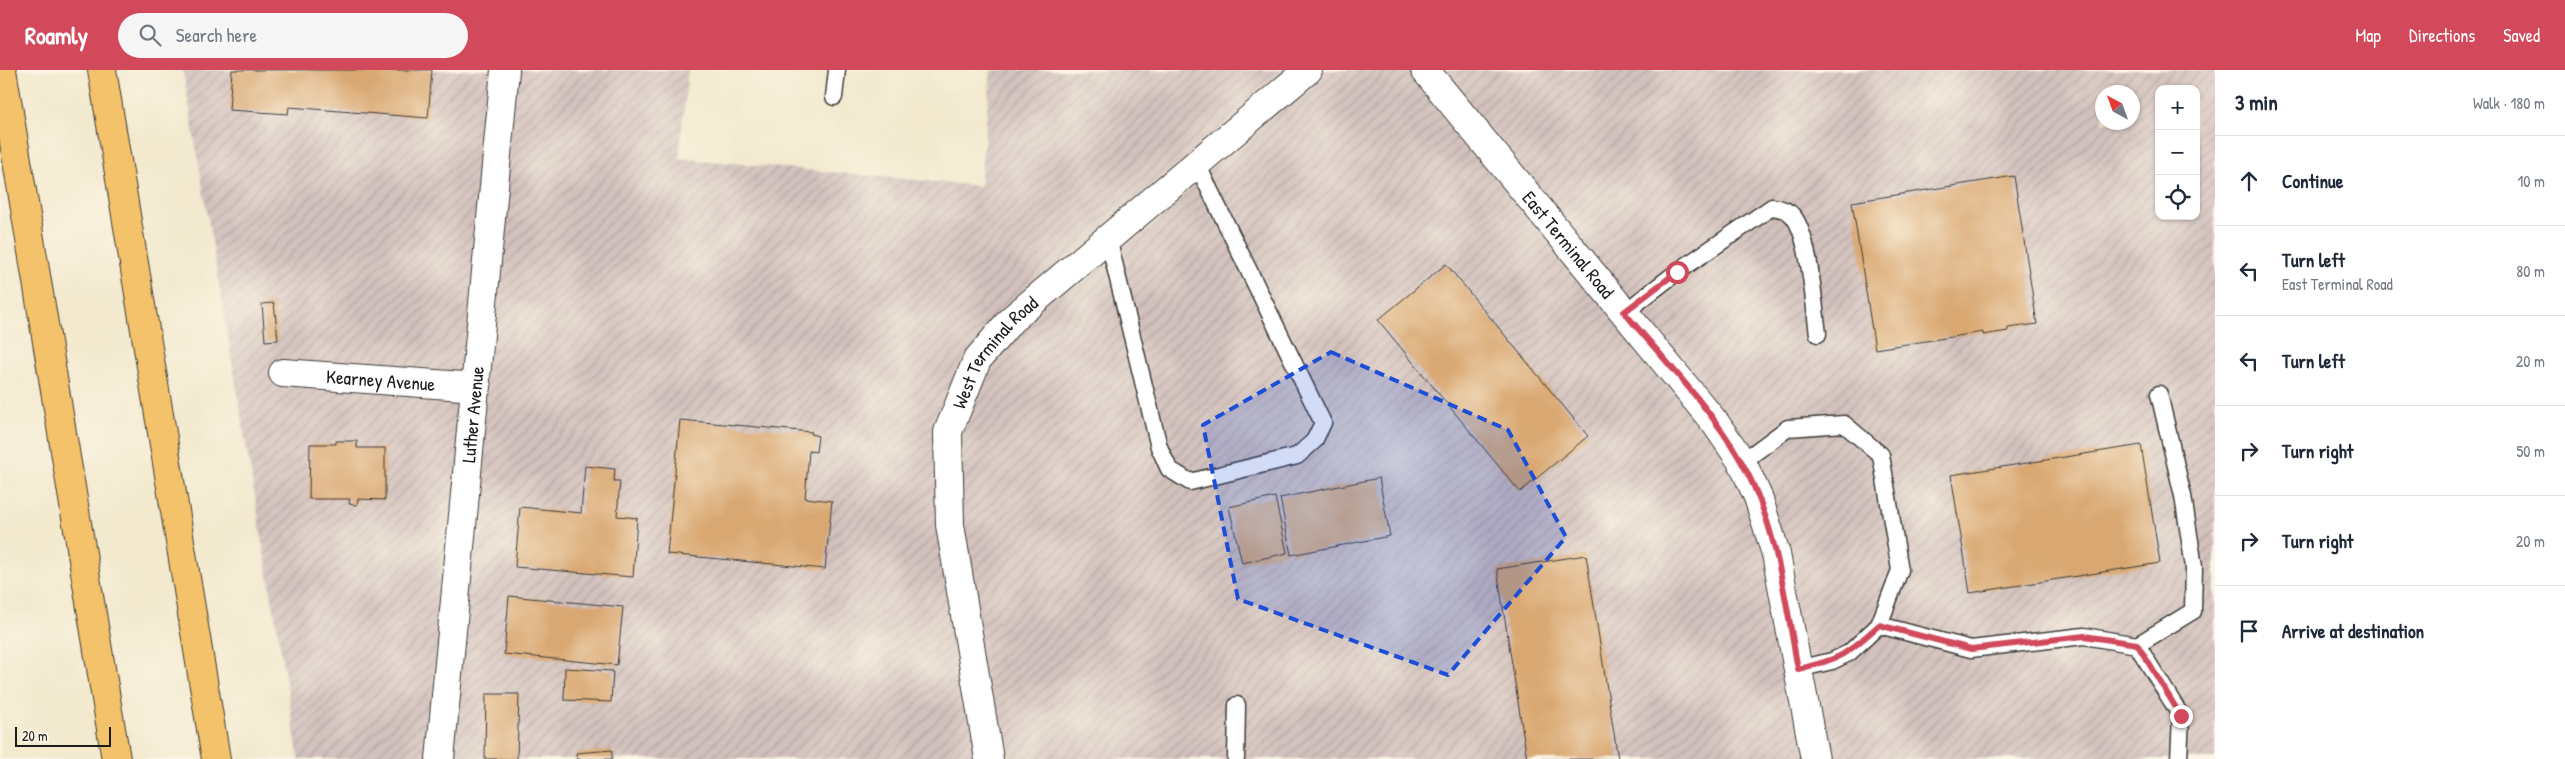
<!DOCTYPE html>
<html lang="en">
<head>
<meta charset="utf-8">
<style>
  body { margin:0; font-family:"Patrick Hand",sans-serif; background:#f6f6f7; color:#1f2937 }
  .controls { position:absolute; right:15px; top:15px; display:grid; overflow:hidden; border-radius:10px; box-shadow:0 1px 4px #0004 }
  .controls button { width:45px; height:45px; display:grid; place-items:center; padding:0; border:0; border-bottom:1px solid #e0e1e3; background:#fff; color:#1f2937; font:25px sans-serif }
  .compass { position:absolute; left:2095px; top:15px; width:45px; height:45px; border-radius:50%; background:#fff; box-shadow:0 1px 4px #0004; rotate:319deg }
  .scale { position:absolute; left:15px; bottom:12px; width:96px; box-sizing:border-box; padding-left:5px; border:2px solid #1c1c1c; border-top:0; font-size:14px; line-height:18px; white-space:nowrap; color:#1c1c1c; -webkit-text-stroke:4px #fcf5e5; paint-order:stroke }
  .stop { position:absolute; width:15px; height:15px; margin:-11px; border:4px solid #d1495b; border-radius:50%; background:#fff }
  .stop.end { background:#d1495b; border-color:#fff; box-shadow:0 1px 5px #0008 }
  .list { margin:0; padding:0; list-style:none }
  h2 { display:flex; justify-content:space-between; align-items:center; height:65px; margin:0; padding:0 20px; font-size:21px }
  h2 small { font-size:16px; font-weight:400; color:#747a83 }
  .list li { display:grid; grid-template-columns:32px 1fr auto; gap:15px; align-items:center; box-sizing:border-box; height:90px; padding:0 20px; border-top:1px solid #e0e1e3 }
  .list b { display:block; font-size:19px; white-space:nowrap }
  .list p { margin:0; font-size:16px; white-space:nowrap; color:#747a83 }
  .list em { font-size:16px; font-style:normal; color:#747a83 }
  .icon { flex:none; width:28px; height:28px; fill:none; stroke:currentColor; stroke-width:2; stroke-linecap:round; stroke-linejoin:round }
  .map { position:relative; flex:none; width:2215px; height:689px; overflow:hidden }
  header { display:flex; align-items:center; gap:30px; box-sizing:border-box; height:70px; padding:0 25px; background:#d1495b; color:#fff }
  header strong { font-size:24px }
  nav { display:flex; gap:28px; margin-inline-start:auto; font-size:18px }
  .search { width:350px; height:45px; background:#f6f6f7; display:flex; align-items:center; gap:12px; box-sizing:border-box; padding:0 18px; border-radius:28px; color:#747a83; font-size:19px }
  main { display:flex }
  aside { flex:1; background:#fff }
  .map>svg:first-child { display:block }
  .industrial { fill:url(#industrial-furrows); fill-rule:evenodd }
  .building { fill:#d9a771 }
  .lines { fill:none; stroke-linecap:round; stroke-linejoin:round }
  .service-casing { stroke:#3c3b37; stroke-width:19 }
  .minor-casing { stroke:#3c3b37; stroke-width:30 }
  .motorway-casing { stroke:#3c3b37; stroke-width:30 }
  .service { stroke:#fff; stroke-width:16 }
  .minor { stroke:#fff; stroke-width:28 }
  .motorway { stroke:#f4c26a; stroke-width:28 }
  .route { stroke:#d1495b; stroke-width:6 }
  .marked { fill:#1d4ed8; fill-opacity:0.2; stroke:#1d4ed8; stroke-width:4; stroke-dasharray:10 6; stroke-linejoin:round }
  .labels { text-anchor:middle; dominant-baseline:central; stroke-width:5; stroke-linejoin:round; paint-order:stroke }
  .street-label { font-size:19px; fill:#1c1c1c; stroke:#fcf5e5 }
</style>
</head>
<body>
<header>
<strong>Roamly</strong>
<div class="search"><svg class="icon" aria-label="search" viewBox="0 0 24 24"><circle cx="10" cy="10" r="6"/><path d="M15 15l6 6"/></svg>Search here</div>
<nav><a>Map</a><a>Directions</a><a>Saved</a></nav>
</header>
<main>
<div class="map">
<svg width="2215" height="689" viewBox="0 0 2215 689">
  <defs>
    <pattern id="industrial-furrows" width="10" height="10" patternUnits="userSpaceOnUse" patternTransform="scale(1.25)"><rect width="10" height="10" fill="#d1c0bc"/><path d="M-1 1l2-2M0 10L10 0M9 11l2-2" fill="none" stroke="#b3a4a1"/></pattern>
  </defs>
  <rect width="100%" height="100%" fill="#fcf5e5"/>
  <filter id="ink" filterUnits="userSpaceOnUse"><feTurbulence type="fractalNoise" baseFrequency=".02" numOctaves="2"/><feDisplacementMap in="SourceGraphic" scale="10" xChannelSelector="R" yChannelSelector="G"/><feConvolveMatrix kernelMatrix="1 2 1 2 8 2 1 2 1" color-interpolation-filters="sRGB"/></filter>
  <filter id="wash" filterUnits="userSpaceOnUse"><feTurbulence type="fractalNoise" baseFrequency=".0096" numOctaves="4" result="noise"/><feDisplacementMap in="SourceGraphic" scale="20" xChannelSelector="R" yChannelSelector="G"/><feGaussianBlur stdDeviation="1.12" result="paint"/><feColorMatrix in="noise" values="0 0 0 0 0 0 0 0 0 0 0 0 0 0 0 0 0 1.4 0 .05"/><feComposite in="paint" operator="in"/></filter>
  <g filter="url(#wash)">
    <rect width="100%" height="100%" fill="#f2e9ce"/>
    <path class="industrial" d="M 183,0 L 688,0 L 679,88 L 980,116 L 991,0 L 2215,0 L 2215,689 L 299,689 ZM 2159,19 L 2196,19 L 2196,146 L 2159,146 ZM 2102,22 L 2132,22 L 2132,52 L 2102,52 Z"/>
    <g id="blocks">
      <g class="building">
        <path d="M 232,0 L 432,0 L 428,48 L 289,37 L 288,44 L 229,40 Z"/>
        <path d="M 2014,106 L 2037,254 L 2008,258 L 2008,261 L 1983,265 L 1983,262 L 1875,279 L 1852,132 Z"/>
        <path d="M 1446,194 L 1588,366 L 1520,422 L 1378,250 Z"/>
        <path d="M 274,233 L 278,270 L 265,271 L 262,234 Z"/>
        <path d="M 680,350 L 812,362 L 811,364 L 818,366 L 816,382 L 809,381 L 805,428 L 832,431 L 825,499 L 667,484 Z"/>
        <path d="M 336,371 L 357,371 L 357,378 L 385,378 L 385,430 L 358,429 L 357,435 L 349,434 L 350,429 L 309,429 L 310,374 L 336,374 Z"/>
        <path d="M 2141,375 L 2160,493 L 1970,523 L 1951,405 Z"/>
        <path d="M 585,396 L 615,399 L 614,411 L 620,411 L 617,446 L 637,448 L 633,507 L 515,497 L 520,437 L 581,443 Z"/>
        <path d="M 1379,408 L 1390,466 L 1291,485 L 1280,428 Z"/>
        <path d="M 1275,427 L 1287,483 L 1242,493 L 1229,437 Z"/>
        <path d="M 1586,485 L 1618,689 L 1527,689 L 1497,499 Z"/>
        <path d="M 509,526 L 623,537 L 617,595 L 504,584 Z"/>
        <path d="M 565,598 L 613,601 L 611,632 L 564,630 Z"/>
        <path d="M 486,624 L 519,624 L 517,689 L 485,689 Z"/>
        <path d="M 612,680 L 612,689 L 577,689 L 576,683 Z"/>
      </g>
    </g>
  </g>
  <g filter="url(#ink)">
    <use href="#blocks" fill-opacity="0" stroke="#3c3b37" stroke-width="1"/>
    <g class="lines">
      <g class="service-casing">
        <g id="service">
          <path d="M 834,27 L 837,0"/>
          <path d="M 1108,168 L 1159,377 L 1169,399 L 1190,412 L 1297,386 L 1314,371 L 1323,353 L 1197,94"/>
          <path d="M 1625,242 L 1677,202 L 1772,137 C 1780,138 1788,140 1793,146 C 1810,167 1814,236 1818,264"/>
          <path d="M 1742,392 L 1788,358 L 1844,354 L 1881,385 L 1900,500 L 1879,555 L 1849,583 L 1832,591 L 1798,599"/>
          <path d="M 1879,555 L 1971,579 L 2084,566 L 2137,575 L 2181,646 L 2179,689"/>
          <path d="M 2137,575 L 2193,541 L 2194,497 L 2183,426 L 2159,324"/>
          <path d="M 1236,689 L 1237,635"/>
        </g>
      </g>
      <g class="minor-casing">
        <g id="minor">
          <path id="s1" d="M 1425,0 L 1716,354 L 1742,392 L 1758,427 L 1776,484 L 1815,689"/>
          <path id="s2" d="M 283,303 L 477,317"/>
          <path id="s3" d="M 440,689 L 505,0"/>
          <path id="s4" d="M 989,689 L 950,455 L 948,362 L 977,290 L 1011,250 L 1308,0"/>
        </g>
      </g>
      <g class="motorway-casing">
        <g id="motorway">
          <path d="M 2,0 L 116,689"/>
          <path d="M 102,0 L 216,689"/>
        </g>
      </g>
      <use href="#service" class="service"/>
      <use href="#minor" class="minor"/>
      <use href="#motorway" class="motorway"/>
    </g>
  </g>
  <g class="lines" filter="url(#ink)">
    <path class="route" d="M 1677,202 L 1624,242 C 1664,290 1710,337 1741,391 C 1777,453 1785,530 1798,599 C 1841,589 1846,585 1879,555 L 1971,579 L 2084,566 L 2137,574 L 2181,646"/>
  </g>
  <path class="marked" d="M 1331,282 L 1508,360 L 1566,467 L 1448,605 L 1238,529 L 1203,355 Z"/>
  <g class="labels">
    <g class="street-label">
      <text stroke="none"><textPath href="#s1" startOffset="226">East Terminal Road</textPath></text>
      <text stroke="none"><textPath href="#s4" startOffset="424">West Terminal Road</textPath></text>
      <text stroke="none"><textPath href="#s2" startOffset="98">Kearney Avenue</textPath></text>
      <text stroke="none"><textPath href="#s3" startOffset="346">Luther Avenue</textPath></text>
    </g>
  </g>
</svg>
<div class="controls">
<button>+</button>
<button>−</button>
<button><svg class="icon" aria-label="locate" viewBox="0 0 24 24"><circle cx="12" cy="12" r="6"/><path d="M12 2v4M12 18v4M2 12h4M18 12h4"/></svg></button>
</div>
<svg class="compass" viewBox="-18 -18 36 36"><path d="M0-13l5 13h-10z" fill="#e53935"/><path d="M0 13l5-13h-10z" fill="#747a83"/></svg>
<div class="scale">20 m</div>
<div class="stop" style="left:1677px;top:202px"></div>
<div class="stop end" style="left:2181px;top:646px"></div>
</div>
<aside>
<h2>3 min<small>Walk · 180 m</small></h2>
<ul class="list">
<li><svg class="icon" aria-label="ahead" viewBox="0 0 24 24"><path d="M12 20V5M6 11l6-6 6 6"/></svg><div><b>Continue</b></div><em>10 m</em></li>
<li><svg class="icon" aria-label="left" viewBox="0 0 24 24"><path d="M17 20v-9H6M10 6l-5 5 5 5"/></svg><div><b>Turn left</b><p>East Terminal Road</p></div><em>80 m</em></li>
<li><svg class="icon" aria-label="left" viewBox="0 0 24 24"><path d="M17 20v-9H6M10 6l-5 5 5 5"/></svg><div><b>Turn left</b></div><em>20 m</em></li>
<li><svg class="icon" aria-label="right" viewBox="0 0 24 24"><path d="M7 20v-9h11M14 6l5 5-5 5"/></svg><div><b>Turn right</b></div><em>50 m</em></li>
<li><svg class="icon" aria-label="right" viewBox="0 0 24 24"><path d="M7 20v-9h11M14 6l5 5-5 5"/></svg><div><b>Turn right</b></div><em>20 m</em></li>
<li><svg class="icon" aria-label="arrive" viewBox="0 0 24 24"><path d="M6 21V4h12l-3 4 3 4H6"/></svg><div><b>Arrive at destination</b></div></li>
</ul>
</aside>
</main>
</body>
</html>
